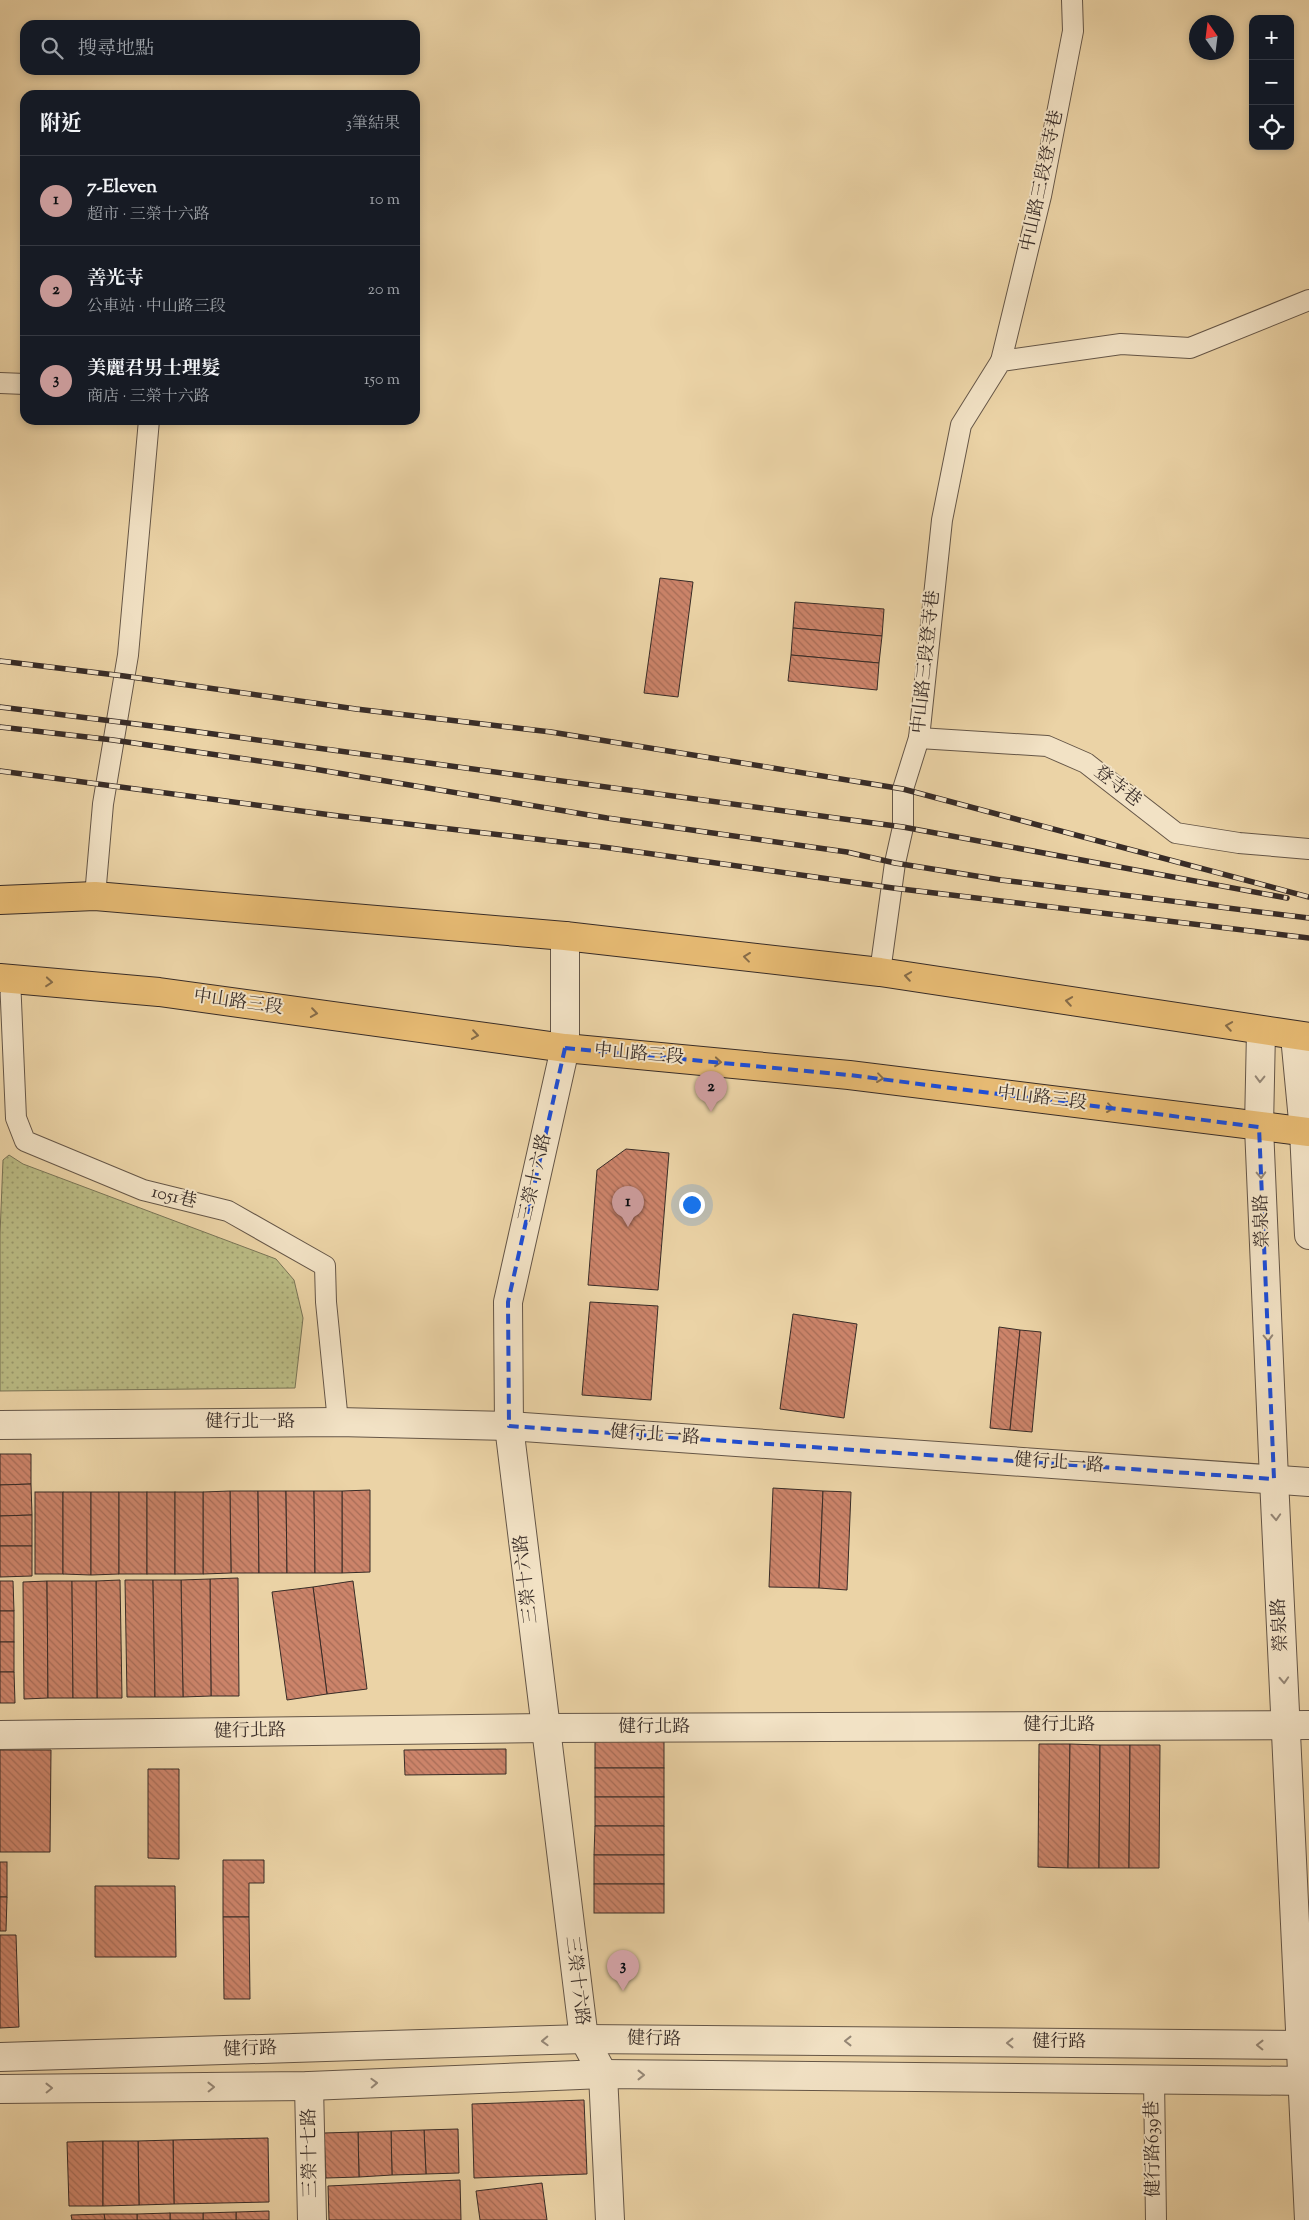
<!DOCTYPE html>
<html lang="zh-TW">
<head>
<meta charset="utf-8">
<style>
  body { margin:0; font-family:"Sorts Mill Goudy","Noto Serif TC",serif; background:#20242c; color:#f1f3f6 }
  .controls { position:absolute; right:15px; top:15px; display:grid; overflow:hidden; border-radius:10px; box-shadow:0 2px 8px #0003 }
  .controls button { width:45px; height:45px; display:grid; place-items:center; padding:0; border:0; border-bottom:1px solid #363941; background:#171b24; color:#f1f3f6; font:25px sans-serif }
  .compass { position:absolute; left:1189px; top:15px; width:45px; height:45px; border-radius:50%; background:#171b24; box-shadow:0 2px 8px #0003; rotate:346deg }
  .you { position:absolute; left:691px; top:1204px; width:18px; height:18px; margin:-12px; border:4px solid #fff; border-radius:50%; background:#1a73e8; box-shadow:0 0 0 8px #1a73e833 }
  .badge { display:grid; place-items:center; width:32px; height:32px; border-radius:50%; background:#c59692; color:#111; font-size:16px; font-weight:700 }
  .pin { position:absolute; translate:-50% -41px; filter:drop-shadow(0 1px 2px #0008) }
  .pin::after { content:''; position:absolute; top:26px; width:18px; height:15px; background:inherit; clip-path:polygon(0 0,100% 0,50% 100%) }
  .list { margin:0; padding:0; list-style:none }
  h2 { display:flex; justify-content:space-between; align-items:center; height:65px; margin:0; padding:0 20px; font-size:21px }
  h2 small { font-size:16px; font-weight:400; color:#9ea1a6 }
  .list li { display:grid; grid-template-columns:32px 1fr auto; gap:15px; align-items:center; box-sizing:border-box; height:90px; padding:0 20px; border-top:1px solid #363941 }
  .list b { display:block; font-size:19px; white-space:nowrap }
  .list p { margin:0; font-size:16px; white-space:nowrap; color:#9ea1a6 }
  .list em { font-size:16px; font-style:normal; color:#9ea1a6 }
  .icon { flex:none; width:28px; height:28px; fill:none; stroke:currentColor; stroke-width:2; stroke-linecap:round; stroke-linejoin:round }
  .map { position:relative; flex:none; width:1309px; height:2220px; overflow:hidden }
  .search { position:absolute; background:#171b24; box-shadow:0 2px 8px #0003; left:20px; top:20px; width:400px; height:55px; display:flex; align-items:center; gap:12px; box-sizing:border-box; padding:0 18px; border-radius:15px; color:#9ea1a6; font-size:19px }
  .panel { position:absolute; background:#171b24; box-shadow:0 2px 8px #0003; left:20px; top:90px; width:400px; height:335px; border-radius:15px }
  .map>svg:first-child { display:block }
  .park { fill:url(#park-dots); stroke:#797456 }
  .building { fill:url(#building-back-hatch); stroke:#382c27 }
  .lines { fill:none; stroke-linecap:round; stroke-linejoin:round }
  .service-casing { stroke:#655647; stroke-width:22 }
  .minor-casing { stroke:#655647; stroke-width:30 }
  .primary-casing { stroke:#382c27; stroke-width:30 }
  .service { stroke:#f2e2c5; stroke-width:20 }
  .minor { stroke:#f2e2c5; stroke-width:28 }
  .primary { stroke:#e6ba73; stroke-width:28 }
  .rail-casing { stroke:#382c27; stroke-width:5.5 }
  .rail { stroke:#f2e2c5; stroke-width:4; stroke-dasharray:11; stroke-linecap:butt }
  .oneway { stroke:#866c49 }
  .oneway2 { stroke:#958776 }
  .marked { fill:none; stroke:#1d4ed8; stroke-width:4; stroke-dasharray:10 6; stroke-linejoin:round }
  .labels { text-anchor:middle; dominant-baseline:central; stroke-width:4; stroke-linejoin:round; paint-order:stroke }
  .street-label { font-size:18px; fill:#382c27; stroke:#f2e2c5 }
</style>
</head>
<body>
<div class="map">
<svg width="1309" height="2220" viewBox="0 0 1309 2220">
  <defs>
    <pattern id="park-dots" width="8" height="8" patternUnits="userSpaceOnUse" patternTransform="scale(1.25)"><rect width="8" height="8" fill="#babb84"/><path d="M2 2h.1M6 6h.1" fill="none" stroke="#98986c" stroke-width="1.8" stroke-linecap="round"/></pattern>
    <pattern id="building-back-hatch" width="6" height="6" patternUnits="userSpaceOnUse" patternTransform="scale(1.25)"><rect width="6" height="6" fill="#cc846a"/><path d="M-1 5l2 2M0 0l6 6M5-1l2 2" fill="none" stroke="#a76c57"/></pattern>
  </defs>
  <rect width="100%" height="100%" fill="#ebd3a6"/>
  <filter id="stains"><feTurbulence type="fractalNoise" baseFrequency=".004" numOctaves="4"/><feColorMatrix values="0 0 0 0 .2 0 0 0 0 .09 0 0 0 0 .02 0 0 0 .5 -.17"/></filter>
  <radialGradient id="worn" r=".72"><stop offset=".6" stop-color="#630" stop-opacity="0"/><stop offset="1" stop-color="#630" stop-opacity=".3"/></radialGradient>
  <path class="park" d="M 9,1155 L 23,1164 L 276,1259 L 294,1280 L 303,1318 L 295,1388 L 0,1391 L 0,1234 L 3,1160 Z"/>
  <g class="building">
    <path d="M 660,578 L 693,582 L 678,697 L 644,693 Z"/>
    <path d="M 795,602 L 884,609 L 882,636 L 793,628 Z"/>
    <path d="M 793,628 L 882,636 L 879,663 L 791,655 Z"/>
    <path d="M 791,655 L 879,663 L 877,690 L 788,681 Z"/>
    <path d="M 626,1149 L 669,1153 L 658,1290 L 588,1285 L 597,1170 Z"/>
    <path d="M 590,1302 L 658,1306 L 651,1400 L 582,1395 Z"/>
    <path d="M 793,1314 L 857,1324 L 844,1418 L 780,1409 Z"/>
    <path d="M 999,1327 L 1020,1330 L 1010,1430 L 990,1428 Z"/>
    <path d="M 1020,1330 L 1041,1332 L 1032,1432 L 1010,1430 Z"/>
    <path d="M 0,1454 L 31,1454 L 31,1484 L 0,1485 Z"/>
    <path d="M 31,1484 L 32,1515 L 0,1516 L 0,1485 Z"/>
    <path d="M 773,1488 L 823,1491 L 819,1588 L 769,1587 Z"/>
    <path d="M 370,1490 L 370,1572 L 342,1573 L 342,1491 Z"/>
    <path d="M 230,1491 L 258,1491 L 259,1573 L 231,1573 Z"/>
    <path d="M 230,1491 L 231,1573 L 203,1574 L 203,1492 Z"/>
    <path d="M 258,1491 L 286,1491 L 287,1573 L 259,1573 Z"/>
    <path d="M 286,1491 L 314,1491 L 315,1573 L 287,1573 Z"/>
    <path d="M 314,1491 L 342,1491 L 342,1573 L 315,1573 Z"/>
    <path d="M 823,1491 L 851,1492 L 847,1590 L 819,1588 Z"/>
    <rect x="35" y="1492" width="28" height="82"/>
    <path d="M 63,1492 L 91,1492 L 91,1575 L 63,1574 Z"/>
    <path d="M 91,1492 L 119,1492 L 119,1574 L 91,1575 Z"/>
    <rect x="119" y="1492" width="28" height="82"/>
    <rect x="147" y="1492" width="28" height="82"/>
    <rect x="175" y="1492" width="28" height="82"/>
    <path d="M 32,1515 L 32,1546 L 0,1546 L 0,1516 Z"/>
    <path d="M 0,1546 L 32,1546 L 32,1576 L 0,1577 Z"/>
    <path d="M 238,1578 L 239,1696 L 211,1696 L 210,1579 Z"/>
    <path d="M 210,1579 L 211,1696 L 183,1697 L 181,1580 Z"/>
    <path d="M 120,1580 L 122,1698 L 97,1698 L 96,1581 Z"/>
    <path d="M 125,1580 L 153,1580 L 155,1697 L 127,1697 Z"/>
    <path d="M 153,1580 L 181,1580 L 183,1697 L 155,1697 Z"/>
    <path d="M 0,1581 L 13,1581 L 14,1611 L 0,1611 Z"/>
    <path d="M 47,1581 L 48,1698 L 24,1699 L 23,1582 Z"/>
    <path d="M 47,1581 L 72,1581 L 73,1698 L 48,1698 Z"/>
    <path d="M 72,1581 L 96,1581 L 97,1698 L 73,1698 Z"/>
    <path d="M 353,1581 L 367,1689 L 327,1694 L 313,1587 Z"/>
    <path d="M 313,1587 L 327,1694 L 287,1700 L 272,1592 Z"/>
    <rect x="0" y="1611" width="14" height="31"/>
    <rect x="0" y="1642" width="14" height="30"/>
    <path d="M 0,1672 L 14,1672 L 15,1703 L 0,1703 Z"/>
    <rect x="595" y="1739" width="69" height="29"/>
    <path d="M 1039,1744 L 1070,1744 L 1068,1868 L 1038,1867 Z"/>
    <path d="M 1070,1744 L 1100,1745 L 1099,1868 L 1068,1868 Z"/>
    <path d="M 1100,1745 L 1130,1745 L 1129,1868 L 1099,1868 Z"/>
    <path d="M 1130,1745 L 1160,1745 L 1159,1868 L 1129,1868 Z"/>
    <path d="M 506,1749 L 506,1774 L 405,1775 L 404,1750 Z"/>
    <path d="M 0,1750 L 51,1750 L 50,1852 L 0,1852 Z"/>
    <rect x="595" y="1768" width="69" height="29"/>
    <path d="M 148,1769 L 179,1769 L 179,1859 L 148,1858 Z"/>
    <rect x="595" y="1797" width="69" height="29"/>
    <path d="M 595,1826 L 664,1826 L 664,1855 L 594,1855 Z"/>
    <rect x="594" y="1855" width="70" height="29"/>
    <path d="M 223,1860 L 264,1860 L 264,1883 L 249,1883 L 249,1917 L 223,1917 Z"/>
    <rect x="0" y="1862" width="7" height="35"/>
    <rect x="594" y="1884" width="70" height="29"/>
    <path d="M 95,1886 L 175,1886 L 176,1957 L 95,1957 Z"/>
    <path d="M 0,1897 L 7,1897 L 6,1931 L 0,1931 Z"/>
    <path d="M 223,1917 L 249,1917 L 250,1999 L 224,1999 Z"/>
    <path d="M 0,1935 L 16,1935 L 19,2027 L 0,2028 Z"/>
    <path d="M 584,2100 L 587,2174 L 474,2178 L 472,2104 Z"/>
    <path d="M 458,2129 L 459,2173 L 426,2174 L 424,2130 Z"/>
    <path d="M 424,2130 L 426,2174 L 392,2175 L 391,2131 Z"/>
    <path d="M 391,2131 L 392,2175 L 359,2177 L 358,2132 Z"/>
    <path d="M 358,2132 L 359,2177 L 326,2178 L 324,2133 Z"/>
    <path d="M 268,2138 L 269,2202 L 174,2204 L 173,2140 Z"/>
    <path d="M 173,2140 L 174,2204 L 139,2205 L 138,2141 Z"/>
    <path d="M 103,2141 L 103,2206 L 69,2206 L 67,2142 Z"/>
    <path d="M 103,2141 L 138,2141 L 139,2205 L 103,2206 Z"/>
    <path d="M 460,2180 L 461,2220 L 329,2220 L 328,2186 Z"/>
    <path d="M 542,2183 L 547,2220 L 480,2220 L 476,2191 Z"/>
    <path d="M 269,2211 L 269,2220 L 236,2220 L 236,2212 Z"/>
    <path d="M 236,2212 L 236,2220 L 203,2220 L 203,2213 Z"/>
    <rect x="170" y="2213" width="33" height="7"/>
    <path d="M 170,2213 L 170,2220 L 137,2220 L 137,2214 Z"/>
    <path d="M 104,2214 L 137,2214 L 137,2220 L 105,2220 Z"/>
    <path d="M 104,2214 L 105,2220 L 72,2220 L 71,2215 Z"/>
  </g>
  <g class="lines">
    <g class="service-casing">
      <g id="service">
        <path d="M 1001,361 L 1041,196 L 1073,31 L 1072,0"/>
        <path d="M 0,383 L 25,384"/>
        <path d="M 919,738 L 1047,746 L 1086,763 L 1176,833 L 1239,843 L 1309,849"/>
        <path d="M 95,896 L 103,804 L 128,655 L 149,420"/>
        <path d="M 880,972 L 895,863 L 903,827 L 903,789 L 919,738 L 942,520 L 961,425 L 1001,361 L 1121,344 L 1190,348 L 1309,300"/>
        <path d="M 10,978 L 16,1118 L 25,1141 L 143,1190 L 228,1211 L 325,1266 L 326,1302 L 338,1422"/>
        <path d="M 1154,2079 L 1156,2220"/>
      </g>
    </g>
    <g class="minor-casing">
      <g id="minor">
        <path d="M 565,936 L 565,1048 L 508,1302 L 509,1426 L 584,2039 L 603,2074 L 610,2220"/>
        <path d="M 1261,1031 L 1259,1127 L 1274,1479 L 1309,2220"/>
        <path d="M 1295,1036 L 1304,1131 L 1309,1235"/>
        <path d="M 0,1425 L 338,1422 L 509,1426 L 1309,1482"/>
        <path d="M 0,1735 L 545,1728 L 1309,1725"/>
        <path d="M 0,2057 L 584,2039 L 1309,2045"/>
        <path d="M 309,2086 L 312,2220"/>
        <path d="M 0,2089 L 309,2086 L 603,2074 L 1309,2081"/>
      </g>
    </g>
    <g class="primary-casing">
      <g id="primary">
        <path d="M 0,900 L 95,896 L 565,936 L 880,972 L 1309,1037"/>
        <path d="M 0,978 L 159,992 L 565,1048 L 849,1075 L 1309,1132"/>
      </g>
    </g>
    <use href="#service" class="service"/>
    <use href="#minor" class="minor"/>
    <use href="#primary" class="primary"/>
    <g class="rail-casing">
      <g id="rail">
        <path d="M 0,661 L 124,676 L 356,709 L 551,732 L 903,789 L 1309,897"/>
        <path d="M 0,707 L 184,730 L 903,827 L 1287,898"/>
        <path d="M 0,727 L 113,740 L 308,768 L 607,818 L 847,852 L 895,863 L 1001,880 L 1309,918"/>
        <path d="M 0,771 L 339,816 L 603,847 L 893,888 L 1309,938"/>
      </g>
    </g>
    <use href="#rail" class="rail"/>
  </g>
  <defs><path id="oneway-chevron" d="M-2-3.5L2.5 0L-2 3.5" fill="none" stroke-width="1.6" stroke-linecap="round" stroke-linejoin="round" transform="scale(1.25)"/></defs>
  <g class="oneway">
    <use href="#oneway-chevron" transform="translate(747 957) rotate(-173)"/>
    <use href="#oneway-chevron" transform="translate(908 976) rotate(-171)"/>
    <use href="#oneway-chevron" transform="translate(49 982) rotate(5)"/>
    <use href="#oneway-chevron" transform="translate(1069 1001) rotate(-171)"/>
    <use href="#oneway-chevron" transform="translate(314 1013) rotate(8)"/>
    <use href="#oneway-chevron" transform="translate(1229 1026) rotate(-171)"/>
    <use href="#oneway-chevron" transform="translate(475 1035) rotate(8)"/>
    <use href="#oneway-chevron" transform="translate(718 1062) rotate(5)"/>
    <use href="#oneway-chevron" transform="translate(880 1078) rotate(7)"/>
    <use href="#oneway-chevron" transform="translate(1110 1108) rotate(7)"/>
  </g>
  <g class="oneway2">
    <use href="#oneway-chevron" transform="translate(1260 1079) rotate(91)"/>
    <use href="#oneway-chevron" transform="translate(1261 1175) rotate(88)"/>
    <use href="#oneway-chevron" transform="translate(1268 1338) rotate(88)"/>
    <use href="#oneway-chevron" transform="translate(1276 1517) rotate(87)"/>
    <use href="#oneway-chevron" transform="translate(1284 1680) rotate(87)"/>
    <use href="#oneway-chevron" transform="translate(545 2041) rotate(178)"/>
    <use href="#oneway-chevron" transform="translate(848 2041) rotate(-180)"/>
    <use href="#oneway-chevron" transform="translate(1010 2043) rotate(-180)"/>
    <use href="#oneway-chevron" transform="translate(1260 2045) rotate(-179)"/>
    <use href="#oneway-chevron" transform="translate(641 2075)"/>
    <use href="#oneway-chevron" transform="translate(374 2083) rotate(-2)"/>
    <use href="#oneway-chevron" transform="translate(211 2087) rotate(-1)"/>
    <use href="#oneway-chevron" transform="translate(49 2088) rotate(-1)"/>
  </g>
  <path class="marked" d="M 565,1048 L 849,1075 L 1259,1127 L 1274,1479 L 509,1426 L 508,1302 Z"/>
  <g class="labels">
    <g class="street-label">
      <text transform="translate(1043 181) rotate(-78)">中山路三段登寺巷</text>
      <text transform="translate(927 662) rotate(-84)">中山路三段登寺巷</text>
      <text transform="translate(1117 787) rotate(38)">登寺巷</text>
      <text transform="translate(238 1003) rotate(8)">中山路三段</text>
      <text transform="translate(639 1055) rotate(5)">中山路三段</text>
      <text transform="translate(1042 1099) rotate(7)">中山路三段</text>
      <text transform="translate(536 1178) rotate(-77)">三榮十六路</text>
      <text transform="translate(174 1198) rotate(14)">1051巷</text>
      <text transform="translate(1263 1221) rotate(-92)">榮泉路</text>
      <text x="250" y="1423">健行北一路</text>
      <text transform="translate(655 1436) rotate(4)">健行北一路</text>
      <text transform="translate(1059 1464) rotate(4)">健行北一路</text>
      <text transform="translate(527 1579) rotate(-97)">三榮十六路</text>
      <text transform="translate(1281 1625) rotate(-93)">榮泉路</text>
      <text x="1059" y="1726">健行北路</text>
      <text x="654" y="1728">健行北路</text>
      <text transform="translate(250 1732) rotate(-1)">健行北路</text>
      <text transform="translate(576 1981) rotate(83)">三榮十六路</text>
      <text transform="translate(654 2040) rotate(1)">健行路</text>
      <text x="1059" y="2043">健行路</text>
      <text transform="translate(250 2050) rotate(-2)">健行路</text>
      <text transform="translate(1154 2149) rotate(-91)">健行路639巷</text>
      <text transform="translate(311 2153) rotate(-91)">三榮十七路</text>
    </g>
  </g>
  <rect width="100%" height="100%" filter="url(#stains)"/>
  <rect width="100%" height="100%" fill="url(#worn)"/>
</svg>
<div class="controls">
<button>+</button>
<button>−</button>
<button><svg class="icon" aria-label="locate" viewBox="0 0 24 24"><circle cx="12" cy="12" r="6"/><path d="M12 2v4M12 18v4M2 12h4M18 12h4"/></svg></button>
</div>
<svg class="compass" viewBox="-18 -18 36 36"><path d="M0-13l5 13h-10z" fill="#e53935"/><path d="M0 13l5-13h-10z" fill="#9ea1a6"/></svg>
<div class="you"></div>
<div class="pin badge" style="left:628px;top:1227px">1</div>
<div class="pin badge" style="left:711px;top:1112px">2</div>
<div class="pin badge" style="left:623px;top:1991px">3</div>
<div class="search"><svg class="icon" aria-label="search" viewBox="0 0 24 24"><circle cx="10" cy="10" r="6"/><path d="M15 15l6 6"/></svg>搜尋地點</div>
<section class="panel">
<h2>附近<small>3筆結果</small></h2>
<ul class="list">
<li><span class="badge">1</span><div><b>7-Eleven</b><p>超市 · 三榮十六路</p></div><em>10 m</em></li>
<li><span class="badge">2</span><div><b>善光寺</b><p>公車站 · 中山路三段</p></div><em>20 m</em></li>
<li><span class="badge">3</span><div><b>美麗君男士理髮</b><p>商店 · 三榮十六路</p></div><em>150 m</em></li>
</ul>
</section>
</div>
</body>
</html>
